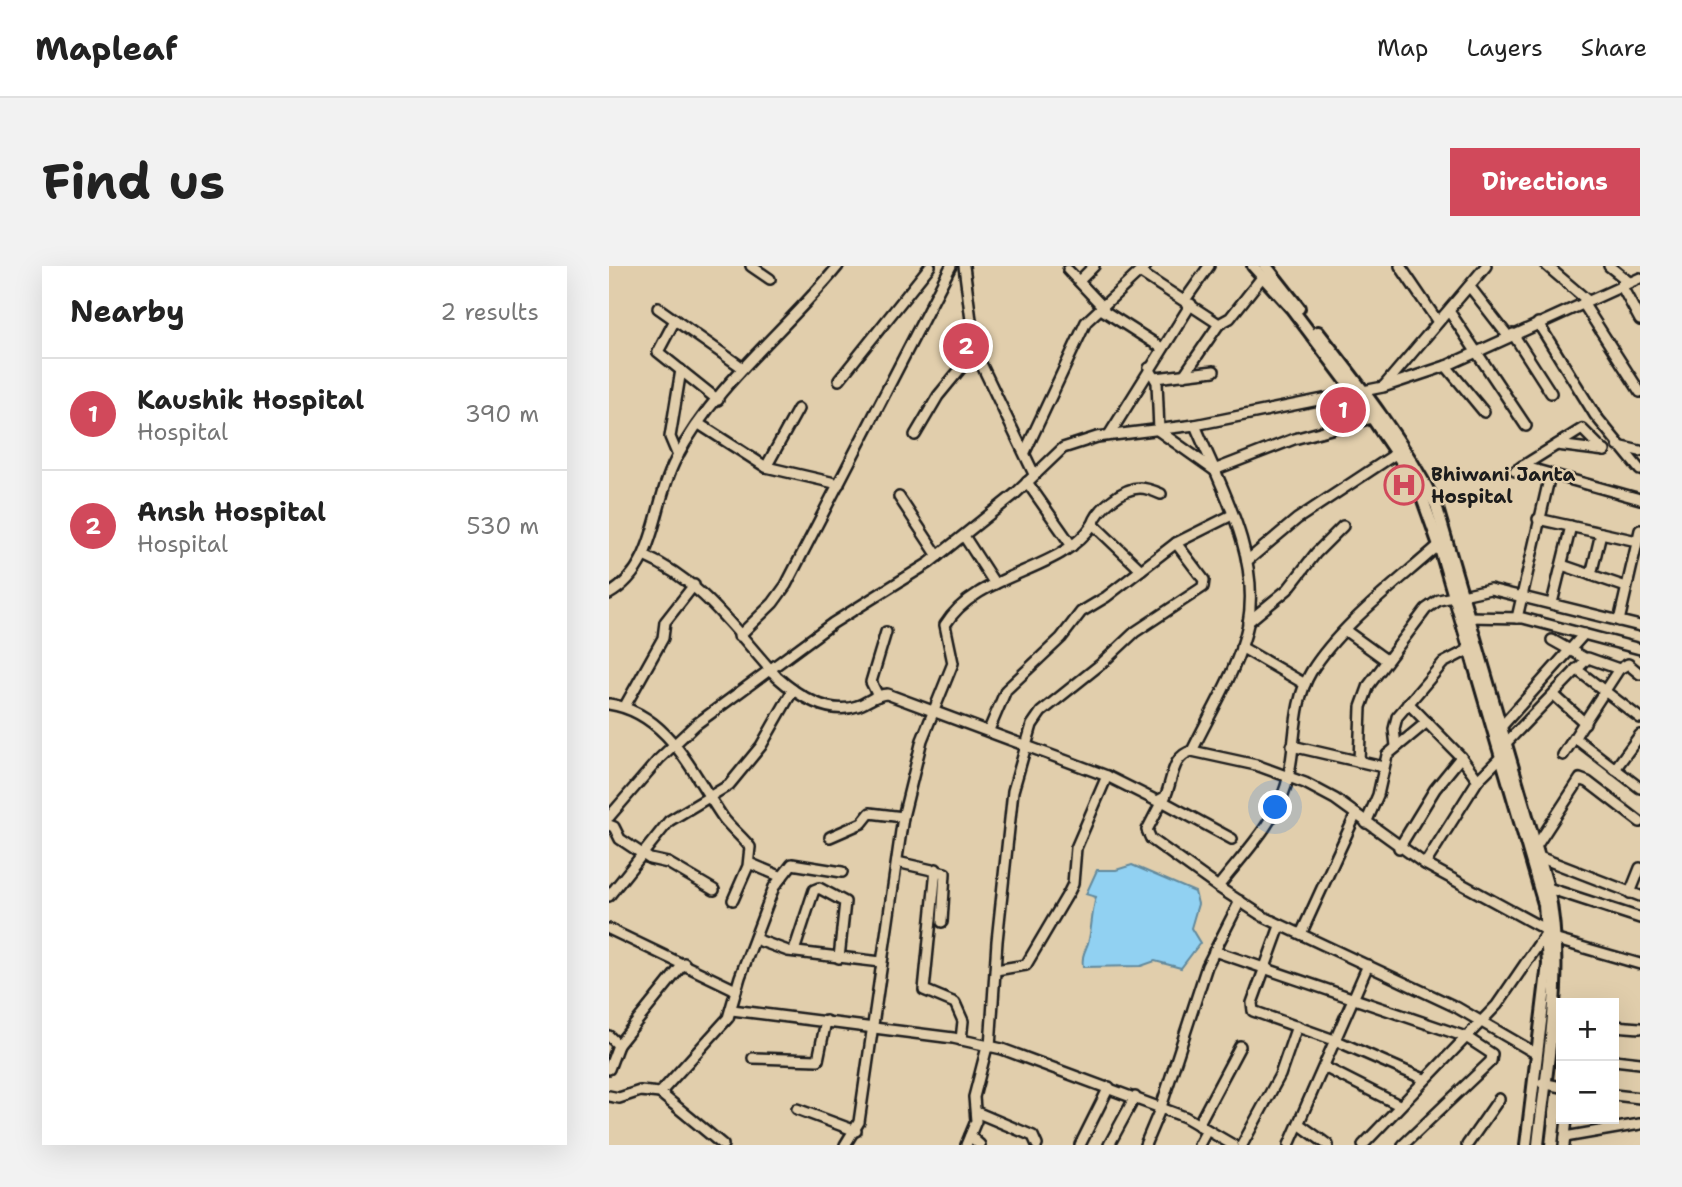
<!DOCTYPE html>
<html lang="en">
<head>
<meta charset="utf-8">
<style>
  body { margin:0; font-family:"Shantell Sans",sans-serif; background:#f2f2f2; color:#222 }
  .controls { position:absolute; right:21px; bottom:21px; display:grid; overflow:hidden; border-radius:0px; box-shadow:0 7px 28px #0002 }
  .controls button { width:63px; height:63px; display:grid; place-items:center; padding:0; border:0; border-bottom:2px solid #e0e0e0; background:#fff; color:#222; font:35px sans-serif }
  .you { position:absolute; left:667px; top:542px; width:24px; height:24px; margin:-18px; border:5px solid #fff; border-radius:50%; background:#1a73e8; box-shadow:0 0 0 10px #1a73e833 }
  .badge { display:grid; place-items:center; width:46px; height:46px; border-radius:50%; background:#d1495b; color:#fff; font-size:23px; font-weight:700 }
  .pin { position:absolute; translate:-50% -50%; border:4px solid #fff; box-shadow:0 2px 7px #0006 }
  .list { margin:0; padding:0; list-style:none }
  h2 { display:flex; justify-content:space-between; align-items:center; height:91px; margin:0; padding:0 28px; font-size:30px }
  h2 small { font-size:23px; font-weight:400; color:#767676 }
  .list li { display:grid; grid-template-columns:46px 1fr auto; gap:21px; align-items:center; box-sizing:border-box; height:112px; padding:0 28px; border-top:2px solid #e0e0e0 }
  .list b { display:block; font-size:26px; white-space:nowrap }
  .list p { margin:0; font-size:23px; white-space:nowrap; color:#767676 }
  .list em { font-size:23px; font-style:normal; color:#767676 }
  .map { position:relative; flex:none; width:1031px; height:879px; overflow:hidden; border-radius:0px }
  header { display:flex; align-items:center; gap:42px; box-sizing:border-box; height:98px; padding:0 35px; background:#fff; border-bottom:2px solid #e0e0e0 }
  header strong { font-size:33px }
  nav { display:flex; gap:38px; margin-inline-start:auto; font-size:24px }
  .intro { display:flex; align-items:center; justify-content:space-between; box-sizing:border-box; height:168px; padding:0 42px }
  h1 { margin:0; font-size:49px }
  .button { padding:18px 32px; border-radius:0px; background:#d1495b; color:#fff; font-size:24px; font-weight:700 }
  main { display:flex; gap:42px; padding:0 42px }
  aside { flex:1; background:#fff; border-radius:0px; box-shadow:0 7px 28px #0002 }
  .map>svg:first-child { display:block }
  .water { fill:#91d1f2; stroke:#62899c; stroke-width:2 }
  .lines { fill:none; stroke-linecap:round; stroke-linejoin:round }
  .minor-casing { stroke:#1c1c1c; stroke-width:14 }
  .major-casing { stroke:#1c1c1c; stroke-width:16 }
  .minor { stroke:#e1ceac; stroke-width:9 }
  .major { stroke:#e1ceac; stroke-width:10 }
  .labels { text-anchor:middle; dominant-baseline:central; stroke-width:5; stroke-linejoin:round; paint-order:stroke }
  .poi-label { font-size:19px; font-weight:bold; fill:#1c1c1c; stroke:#e1ceac; text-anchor:start }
</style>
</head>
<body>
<header>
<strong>Mapleaf</strong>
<nav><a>Map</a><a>Layers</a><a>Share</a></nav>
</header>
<div class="intro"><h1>Find us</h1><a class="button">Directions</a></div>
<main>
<aside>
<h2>Nearby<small>2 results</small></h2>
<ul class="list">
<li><span class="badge">1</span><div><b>Kaushik Hospital</b><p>Hospital</p></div><em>390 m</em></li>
<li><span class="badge">2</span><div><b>Ansh Hospital</b><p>Hospital</p></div><em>530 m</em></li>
</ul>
</aside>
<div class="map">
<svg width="1031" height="879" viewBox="0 0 1031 879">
  <rect width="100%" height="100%" fill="#e1ceac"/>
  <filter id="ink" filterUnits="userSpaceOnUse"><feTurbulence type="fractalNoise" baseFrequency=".0143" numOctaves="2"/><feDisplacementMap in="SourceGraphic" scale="14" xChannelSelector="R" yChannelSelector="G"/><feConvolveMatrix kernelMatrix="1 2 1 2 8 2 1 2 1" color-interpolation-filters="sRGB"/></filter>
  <g filter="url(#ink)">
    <path class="water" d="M 523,599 L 586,626 L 589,638 L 582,662 L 591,677 L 572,702 L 546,695 L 532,700 L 474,701 C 472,687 478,684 480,673 C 483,659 483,645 487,631 L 477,628 L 488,604 L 507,604 Z"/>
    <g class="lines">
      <g class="minor-casing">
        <g id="minor">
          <path d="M 142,0 L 161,13"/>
          <path d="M 355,0 L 366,85 L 425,208"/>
          <path d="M 791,0 L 829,56"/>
          <path d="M 938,0 L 979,35"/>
          <path d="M 1000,0 L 1020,16"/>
          <path d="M 459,4 L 494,41"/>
          <path d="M 532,7 L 610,58 L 621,52 L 654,10"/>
          <path d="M 470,15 L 485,0"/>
          <path d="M 1012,19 L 1031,54"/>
          <path d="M 861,21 L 899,70"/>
          <path d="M 576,34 L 600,0"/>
          <path d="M 974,37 L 1031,126"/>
          <path d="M 49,42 L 134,102"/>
          <path d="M 492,43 L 553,82"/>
          <path d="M 840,45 L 917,160"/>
          <path d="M 66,54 L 49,86 L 109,134"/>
          <path d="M 929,57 L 986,149 L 1031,204"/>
          <path d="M 904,68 L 942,127"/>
          <path d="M 837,100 L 875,146"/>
          <path d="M 540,102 L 548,116 L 550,165 L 605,204 L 685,173 L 763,152"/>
          <path d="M 575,109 L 610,58"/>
          <path d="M 547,112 L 605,105"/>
          <path d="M 230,114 L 321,0"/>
          <path d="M 775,120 L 877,0"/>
          <path d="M 90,158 L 157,201 L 230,218"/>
          <path d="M 306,169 L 329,130 L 366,85"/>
          <path d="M 500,169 L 582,38"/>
          <path d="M 948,179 L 996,185"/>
          <path d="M 1009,180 L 1031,185"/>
          <path d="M 416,186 L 477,56 L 537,0"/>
          <path d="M 69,190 L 61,171 L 72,104"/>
          <path d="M 913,200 L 1031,233"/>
          <path d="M 157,201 L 189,143"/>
          <path d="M 906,205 L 973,163 L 995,185"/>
          <path d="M 418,216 L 463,280"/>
          <path d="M 290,231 L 329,290"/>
          <path d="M 929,253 L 1028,275"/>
          <path d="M 484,258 C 489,243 513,222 531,222 C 538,222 545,225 552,228"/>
          <path d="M 355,270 L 386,318"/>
          <path d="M 35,290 C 94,315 126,365 168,411 C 188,429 220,450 248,440 C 258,437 267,428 278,428 L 498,510 L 548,535 L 556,531 C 564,515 562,490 583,485 L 647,499 L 696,517 L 726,533 L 816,598 L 939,665 L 948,674 L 1031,698"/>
          <path d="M 638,295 L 688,253 L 788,187"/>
          <path d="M 953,299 L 1017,321"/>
          <path d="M 982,309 L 992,267"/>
          <path d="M 0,328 C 49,300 43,238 67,193 C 106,118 177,64 229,0"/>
          <path d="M 943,337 L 962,260"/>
          <path d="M 858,351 L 914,352 L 1031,383"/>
          <path d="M 908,352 L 941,209"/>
          <path d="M 1010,355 L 1031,264"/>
          <path d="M 639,356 L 679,323 L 707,287 L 734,260"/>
          <path d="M 737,365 L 777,394"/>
          <path d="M 130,370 L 164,337 L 177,319 L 342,0"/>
          <path d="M 943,374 L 977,393"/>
          <path d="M 632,381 L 696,418"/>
          <path d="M 967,403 L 1031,452"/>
          <path d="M 945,429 L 976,457"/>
          <path d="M 269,430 L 262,416 L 277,366"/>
          <path d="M 799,437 L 852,491 L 869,514"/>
          <path d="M 0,438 C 60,447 84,509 115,553 C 123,563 133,571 141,581 L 139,600 L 124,634"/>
          <path d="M 16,440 L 54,372 L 56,356 L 85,319"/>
          <path d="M 892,461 L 975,368"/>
          <path d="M 380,464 L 397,424 L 452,372 L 472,346 L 497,331 L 567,277"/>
          <path d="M 966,472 L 1031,522"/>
          <path d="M 897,477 L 979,392 L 1010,403"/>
          <path d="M 683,480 L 774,501"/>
          <path d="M 787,480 L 785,463 L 788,451 L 834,397 L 859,384"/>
          <path d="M 583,485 C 602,445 630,401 639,358 C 652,289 611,219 586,159"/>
          <path d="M 954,489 L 1010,403 L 1019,398 L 1031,408"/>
          <path d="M 750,496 L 752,441 L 760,419 L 817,343 L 830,334 L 881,323 L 1031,360"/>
          <path d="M 1006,503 L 1031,469"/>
          <path d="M 0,551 L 50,493 L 86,459 L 224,357 L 320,297 L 406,228 L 454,182 L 488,171 L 586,159 L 774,121 L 837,100 L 1031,12"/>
          <path d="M 757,557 L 769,529 L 778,489 L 818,456"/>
          <path d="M 0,559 L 5,561 L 11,573 L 41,593 L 59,597 L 105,624"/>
          <path d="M 221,571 L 253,557 L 261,547 L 294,551"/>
          <path d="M 623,573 L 553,535 L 538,564 L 542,573 L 609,621 C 632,591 666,557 677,520 C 688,484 682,439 702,406 C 731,359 789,316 830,279"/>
          <path d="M 928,579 L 971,513 L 979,516 L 1031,556"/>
          <path d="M 790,582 L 826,523 L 852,491"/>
          <path d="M 930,591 L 1031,630"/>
          <path d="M 288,596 L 336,607 L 333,656"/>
          <path d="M 140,597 L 173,611"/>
          <path d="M 816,598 L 869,514 L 892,491"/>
          <path d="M 327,603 L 315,724 L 346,737 L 354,755 L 352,774"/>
          <path d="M 609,621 L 655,651 L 847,741 L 928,788"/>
          <path d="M 939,622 L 1031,652"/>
          <path d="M 1021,627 L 1031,602"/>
          <path d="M 0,630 L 60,555 L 120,519 L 152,480 L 184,424"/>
          <path d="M 671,660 L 643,737 L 644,745 L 728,775 L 815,813"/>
          <path d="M 0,663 L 127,724"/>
          <path d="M 692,668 L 747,548"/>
          <path d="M 146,673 L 179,685 L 272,696"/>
          <path d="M 185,685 L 205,624 L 210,622 L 236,636 L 230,692"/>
          <path d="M 605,685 L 857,771 L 883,788 L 882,795 L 794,879"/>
          <path d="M 387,704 L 417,699 L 460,626 L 464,618 L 467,582 L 498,510"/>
          <path d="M 123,744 L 344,772 L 393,783 L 576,851 L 624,879"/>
          <path d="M 1005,760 L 1031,762"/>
          <path d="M 0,770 L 9,779"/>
          <path d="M 381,781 L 388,675 L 404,525 L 423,459 L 432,446 L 492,398 L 526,366 L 594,321 L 595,314 L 567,277 L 623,249"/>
          <path d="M 144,792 L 209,794 L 217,755"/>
          <path d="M 1005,794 L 1031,797"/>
          <path d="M 717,802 L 790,839"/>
          <path d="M 0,803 L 9,779 L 75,697"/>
          <path d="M 933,817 L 952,821"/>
          <path d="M 51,827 L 114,879"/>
          <path d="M 1005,829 L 1031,832"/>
          <path d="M 0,830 L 10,832 L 31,825 L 51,827 L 119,752 L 131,711 L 165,621 L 183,598 L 233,606"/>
          <path d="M 188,843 L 247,865"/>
          <path d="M 367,846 L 424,870 L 428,879"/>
          <path d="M 690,858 L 719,879"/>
          <path d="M 589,859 L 631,780"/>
          <path d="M 361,870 L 371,879"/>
          <path d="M 956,871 L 1031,858"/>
          <path d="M 236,879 L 250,856 L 294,551 L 313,474 L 344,397 L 336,359 C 369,305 451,308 484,258 L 532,304"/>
          <path d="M 357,879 L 367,855 L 365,831 L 378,781"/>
          <path d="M 471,879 L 500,821"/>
          <path d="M 500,879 L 526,831"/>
          <path d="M 536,879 L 552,841 L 598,700 L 631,635"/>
          <path d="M 590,879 L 598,864"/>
          <path d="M 633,879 L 671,809 L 688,760"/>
          <path d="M 680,879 L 759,699"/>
          <path d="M 754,879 L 888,739 L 938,666"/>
          <path d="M 858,879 L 890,833"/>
          <path d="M 955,879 L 958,853"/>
        </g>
      </g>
      <g class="major-casing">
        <g id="major">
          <path d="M 644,0 L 683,43 L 747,128 L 809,220 L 830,279 L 935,638 L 939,698 L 917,879"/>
          <path d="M 657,0 L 690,42"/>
          <path d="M 709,66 C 752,121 795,176 827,239 L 939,622 C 957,706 938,794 929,879"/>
        </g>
      </g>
      <use href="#minor" class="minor"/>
      <use href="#major" class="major"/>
    </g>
  </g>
  <defs>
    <g id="hospital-ring" transform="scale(2.0125)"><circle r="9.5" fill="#e1ceac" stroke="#d1495b" stroke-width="1.5"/><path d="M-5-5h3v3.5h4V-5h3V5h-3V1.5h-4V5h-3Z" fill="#d1495b"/></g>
  </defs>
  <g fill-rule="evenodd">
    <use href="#hospital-ring" x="795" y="219"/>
  </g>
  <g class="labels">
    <g class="poi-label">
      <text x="822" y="208">Bhiwani Janta<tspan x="822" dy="22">Hospital</tspan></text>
    </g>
  </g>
</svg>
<div class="controls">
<button>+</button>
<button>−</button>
</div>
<div class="you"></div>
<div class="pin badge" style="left:734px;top:144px">1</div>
<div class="pin badge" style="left:357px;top:80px">2</div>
</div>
</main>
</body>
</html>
